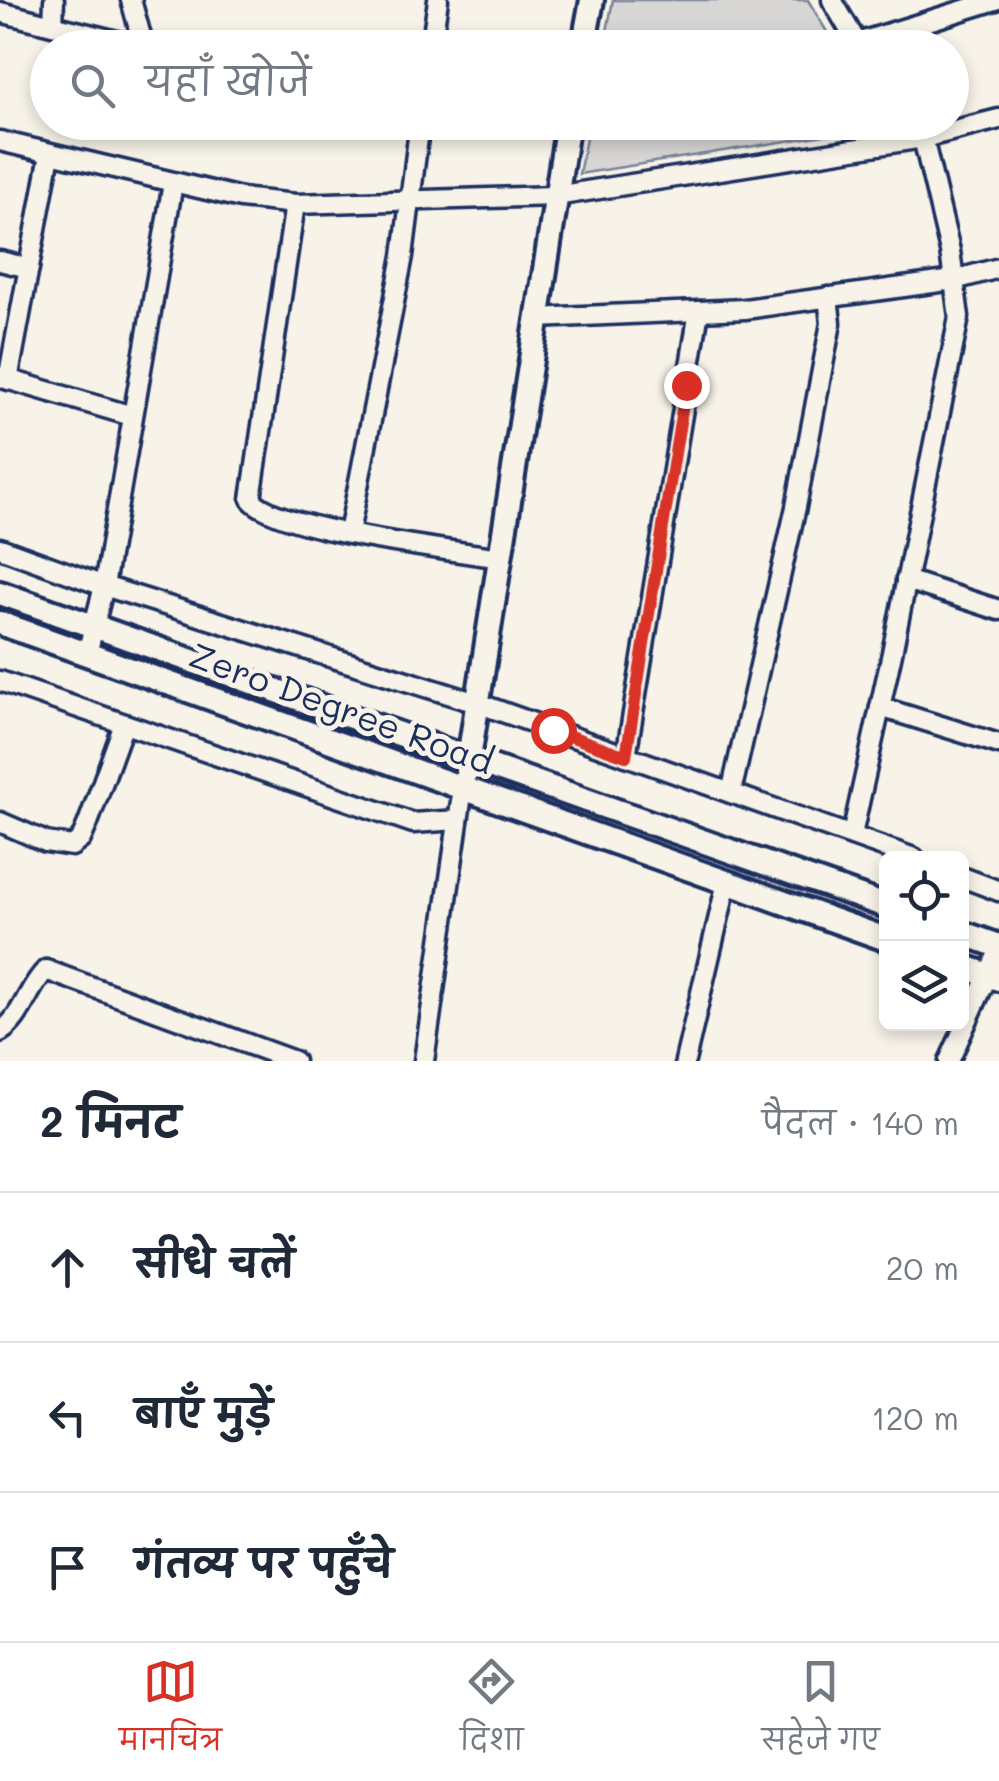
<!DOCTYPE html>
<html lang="hi">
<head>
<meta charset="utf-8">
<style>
  body { margin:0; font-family:Mali,"Playpen Sans Deva",sans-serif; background:#f6f6f7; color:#1f2937 }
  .controls { position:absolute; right:30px; bottom:30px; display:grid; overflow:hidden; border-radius:15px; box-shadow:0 5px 15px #0003 }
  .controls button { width:90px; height:90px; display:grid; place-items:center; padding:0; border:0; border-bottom:2px solid #e0e1e3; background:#fff; color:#1f2937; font:50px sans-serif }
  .stop { position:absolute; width:30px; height:30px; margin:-22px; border:8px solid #d93025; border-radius:50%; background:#fff }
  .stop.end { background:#d93025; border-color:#fff; box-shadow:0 2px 10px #0008 }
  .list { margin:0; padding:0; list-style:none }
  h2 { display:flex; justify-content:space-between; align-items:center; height:130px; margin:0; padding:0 40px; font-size:42px }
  h2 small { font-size:32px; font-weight:400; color:#747a83 }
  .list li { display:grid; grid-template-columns:65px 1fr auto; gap:30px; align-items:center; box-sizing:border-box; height:150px; padding:0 40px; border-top:2px solid #e0e1e3 }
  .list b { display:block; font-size:38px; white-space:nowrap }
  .list em { font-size:32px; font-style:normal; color:#747a83 }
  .icon { flex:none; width:55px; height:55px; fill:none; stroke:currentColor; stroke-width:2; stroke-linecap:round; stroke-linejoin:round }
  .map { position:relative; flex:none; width:999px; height:1061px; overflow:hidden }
  .search { position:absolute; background:#fff; box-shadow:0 5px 15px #0003; left:30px; right:30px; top:30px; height:110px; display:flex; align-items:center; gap:25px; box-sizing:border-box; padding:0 35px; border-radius:55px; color:#747a83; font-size:38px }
  .sheet { height:580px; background:#fff }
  nav { display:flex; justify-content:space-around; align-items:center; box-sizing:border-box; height:140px; border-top:2px solid #e0e1e3; background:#fff; font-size:28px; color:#747a83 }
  nav a { display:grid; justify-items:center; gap:5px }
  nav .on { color:#d93025 }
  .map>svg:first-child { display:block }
  .green { fill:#d7d6d4; stroke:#798299; stroke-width:2.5 }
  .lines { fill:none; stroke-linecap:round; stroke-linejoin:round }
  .street-casing { stroke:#1b2f5e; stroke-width:25 }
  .secondary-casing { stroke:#1b2f5e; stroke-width:30 }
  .street { stroke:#f7f3e8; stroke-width:18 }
  .secondary { stroke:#f7f3e8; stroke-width:22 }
  .route { stroke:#d93025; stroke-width:12 }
  .labels { text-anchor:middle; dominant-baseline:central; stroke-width:10; stroke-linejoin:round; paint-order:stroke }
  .street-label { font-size:35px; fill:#1b2f5e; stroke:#f7f3e8 }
</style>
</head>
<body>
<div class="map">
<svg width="999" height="1061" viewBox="0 0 999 1061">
  <rect width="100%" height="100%" fill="#f7f3e8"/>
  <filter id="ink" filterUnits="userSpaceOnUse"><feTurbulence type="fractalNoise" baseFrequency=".01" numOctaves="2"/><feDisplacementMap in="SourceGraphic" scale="20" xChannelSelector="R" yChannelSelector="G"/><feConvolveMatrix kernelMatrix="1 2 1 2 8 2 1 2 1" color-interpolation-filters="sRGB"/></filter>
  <g filter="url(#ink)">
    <g class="green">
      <path d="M 613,0 L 808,0 L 836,47 L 604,47 Z"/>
      <path d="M 879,122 L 881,126 L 579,174 L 589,123 Z"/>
    </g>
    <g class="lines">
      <g class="street-casing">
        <g id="street">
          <path d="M 131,0 L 144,47"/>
          <path d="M 832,0 L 860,48"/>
          <path d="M 0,12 L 145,48"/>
          <path d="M 53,25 L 54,0"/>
          <path d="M 857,43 L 996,0"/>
          <path d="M 431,48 L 438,0"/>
          <path d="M 0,141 L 241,198 L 295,204 L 555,196 L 923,138 L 999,119"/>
          <path d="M 295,204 L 251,499 C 277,531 452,550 500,558"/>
          <path d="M 0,261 L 29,268"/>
          <path d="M 536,318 L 745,309 L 954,280 L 999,268"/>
          <path d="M 0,377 L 132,416"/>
          <path d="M 8,380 L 50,154"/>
          <path d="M 349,533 L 403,256 L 420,122"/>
          <path d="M 0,548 L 104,586 L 480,704 L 914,858"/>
          <path d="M 906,580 L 999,610"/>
          <path d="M 87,654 L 104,586 L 173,183"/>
          <path d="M 0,681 L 413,823 L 458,820"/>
          <path d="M 880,707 L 999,744"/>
          <path d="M 626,756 L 699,311"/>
          <path d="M 731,793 L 796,507 L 831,323 L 828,297"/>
          <path d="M 0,822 L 46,842 L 72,846 L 81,839 L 88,823 L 124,724"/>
          <path d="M 852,835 L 892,653 L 959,317 L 950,251 L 923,138 L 912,122"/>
          <path d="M 962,877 L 999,891"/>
          <path d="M 0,1032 C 22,1019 27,988 46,970 L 294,1061"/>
          <path d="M 424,1061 L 463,787"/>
          <path d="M 685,1061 L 727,882"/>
          <path d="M 949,1061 L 999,951"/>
        </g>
      </g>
      <g class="secondary-casing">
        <g id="secondary">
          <path d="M 583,48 L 592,0"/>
          <path d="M 0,593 L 886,906"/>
          <path d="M 0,623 L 886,939"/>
          <path d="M 467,771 L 568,122"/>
          <path d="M 962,933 L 999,946"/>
          <path d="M 962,966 L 999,979"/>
        </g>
      </g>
      <use href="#street" class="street"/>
      <use href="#secondary" class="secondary"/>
    </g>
  </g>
  <g class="lines" filter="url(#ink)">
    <path class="route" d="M 553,730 L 626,756 L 686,385"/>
  </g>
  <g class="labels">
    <g class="street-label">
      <text transform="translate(342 707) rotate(20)">Zero Degree Road</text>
    </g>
  </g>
</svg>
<div class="controls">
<button><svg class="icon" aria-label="locate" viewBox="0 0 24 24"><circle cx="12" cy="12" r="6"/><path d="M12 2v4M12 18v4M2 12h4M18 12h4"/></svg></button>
<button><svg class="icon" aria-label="layers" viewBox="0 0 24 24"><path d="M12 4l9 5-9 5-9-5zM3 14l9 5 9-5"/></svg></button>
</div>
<div class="stop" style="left:553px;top:730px"></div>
<div class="stop end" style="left:686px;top:385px"></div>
<div class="search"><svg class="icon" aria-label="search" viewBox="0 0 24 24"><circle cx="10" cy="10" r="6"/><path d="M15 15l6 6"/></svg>यहाँ खोजें</div>
</div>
<section class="sheet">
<h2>2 मिनट<small>पैदल · 140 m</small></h2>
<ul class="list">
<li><svg class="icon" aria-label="ahead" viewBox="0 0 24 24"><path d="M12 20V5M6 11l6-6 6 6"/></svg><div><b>सीधे चलें</b></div><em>20 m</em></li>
<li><svg class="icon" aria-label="left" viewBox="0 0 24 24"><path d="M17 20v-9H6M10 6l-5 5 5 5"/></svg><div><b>बाएँ मुड़ें</b></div><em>120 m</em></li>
<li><svg class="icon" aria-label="arrive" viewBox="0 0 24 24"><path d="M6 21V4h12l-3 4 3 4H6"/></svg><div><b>गंतव्य पर पहुँचे</b></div></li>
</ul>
</section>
<nav>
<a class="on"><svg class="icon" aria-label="map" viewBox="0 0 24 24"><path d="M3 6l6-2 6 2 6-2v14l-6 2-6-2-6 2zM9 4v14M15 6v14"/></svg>मानचित्र</a>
<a><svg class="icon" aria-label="directions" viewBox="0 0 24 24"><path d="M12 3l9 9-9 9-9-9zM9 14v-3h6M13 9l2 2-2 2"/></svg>दिशा</a>
<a><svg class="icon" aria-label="saved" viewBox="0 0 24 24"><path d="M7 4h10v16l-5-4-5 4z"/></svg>सहेजे गए</a>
</nav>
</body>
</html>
